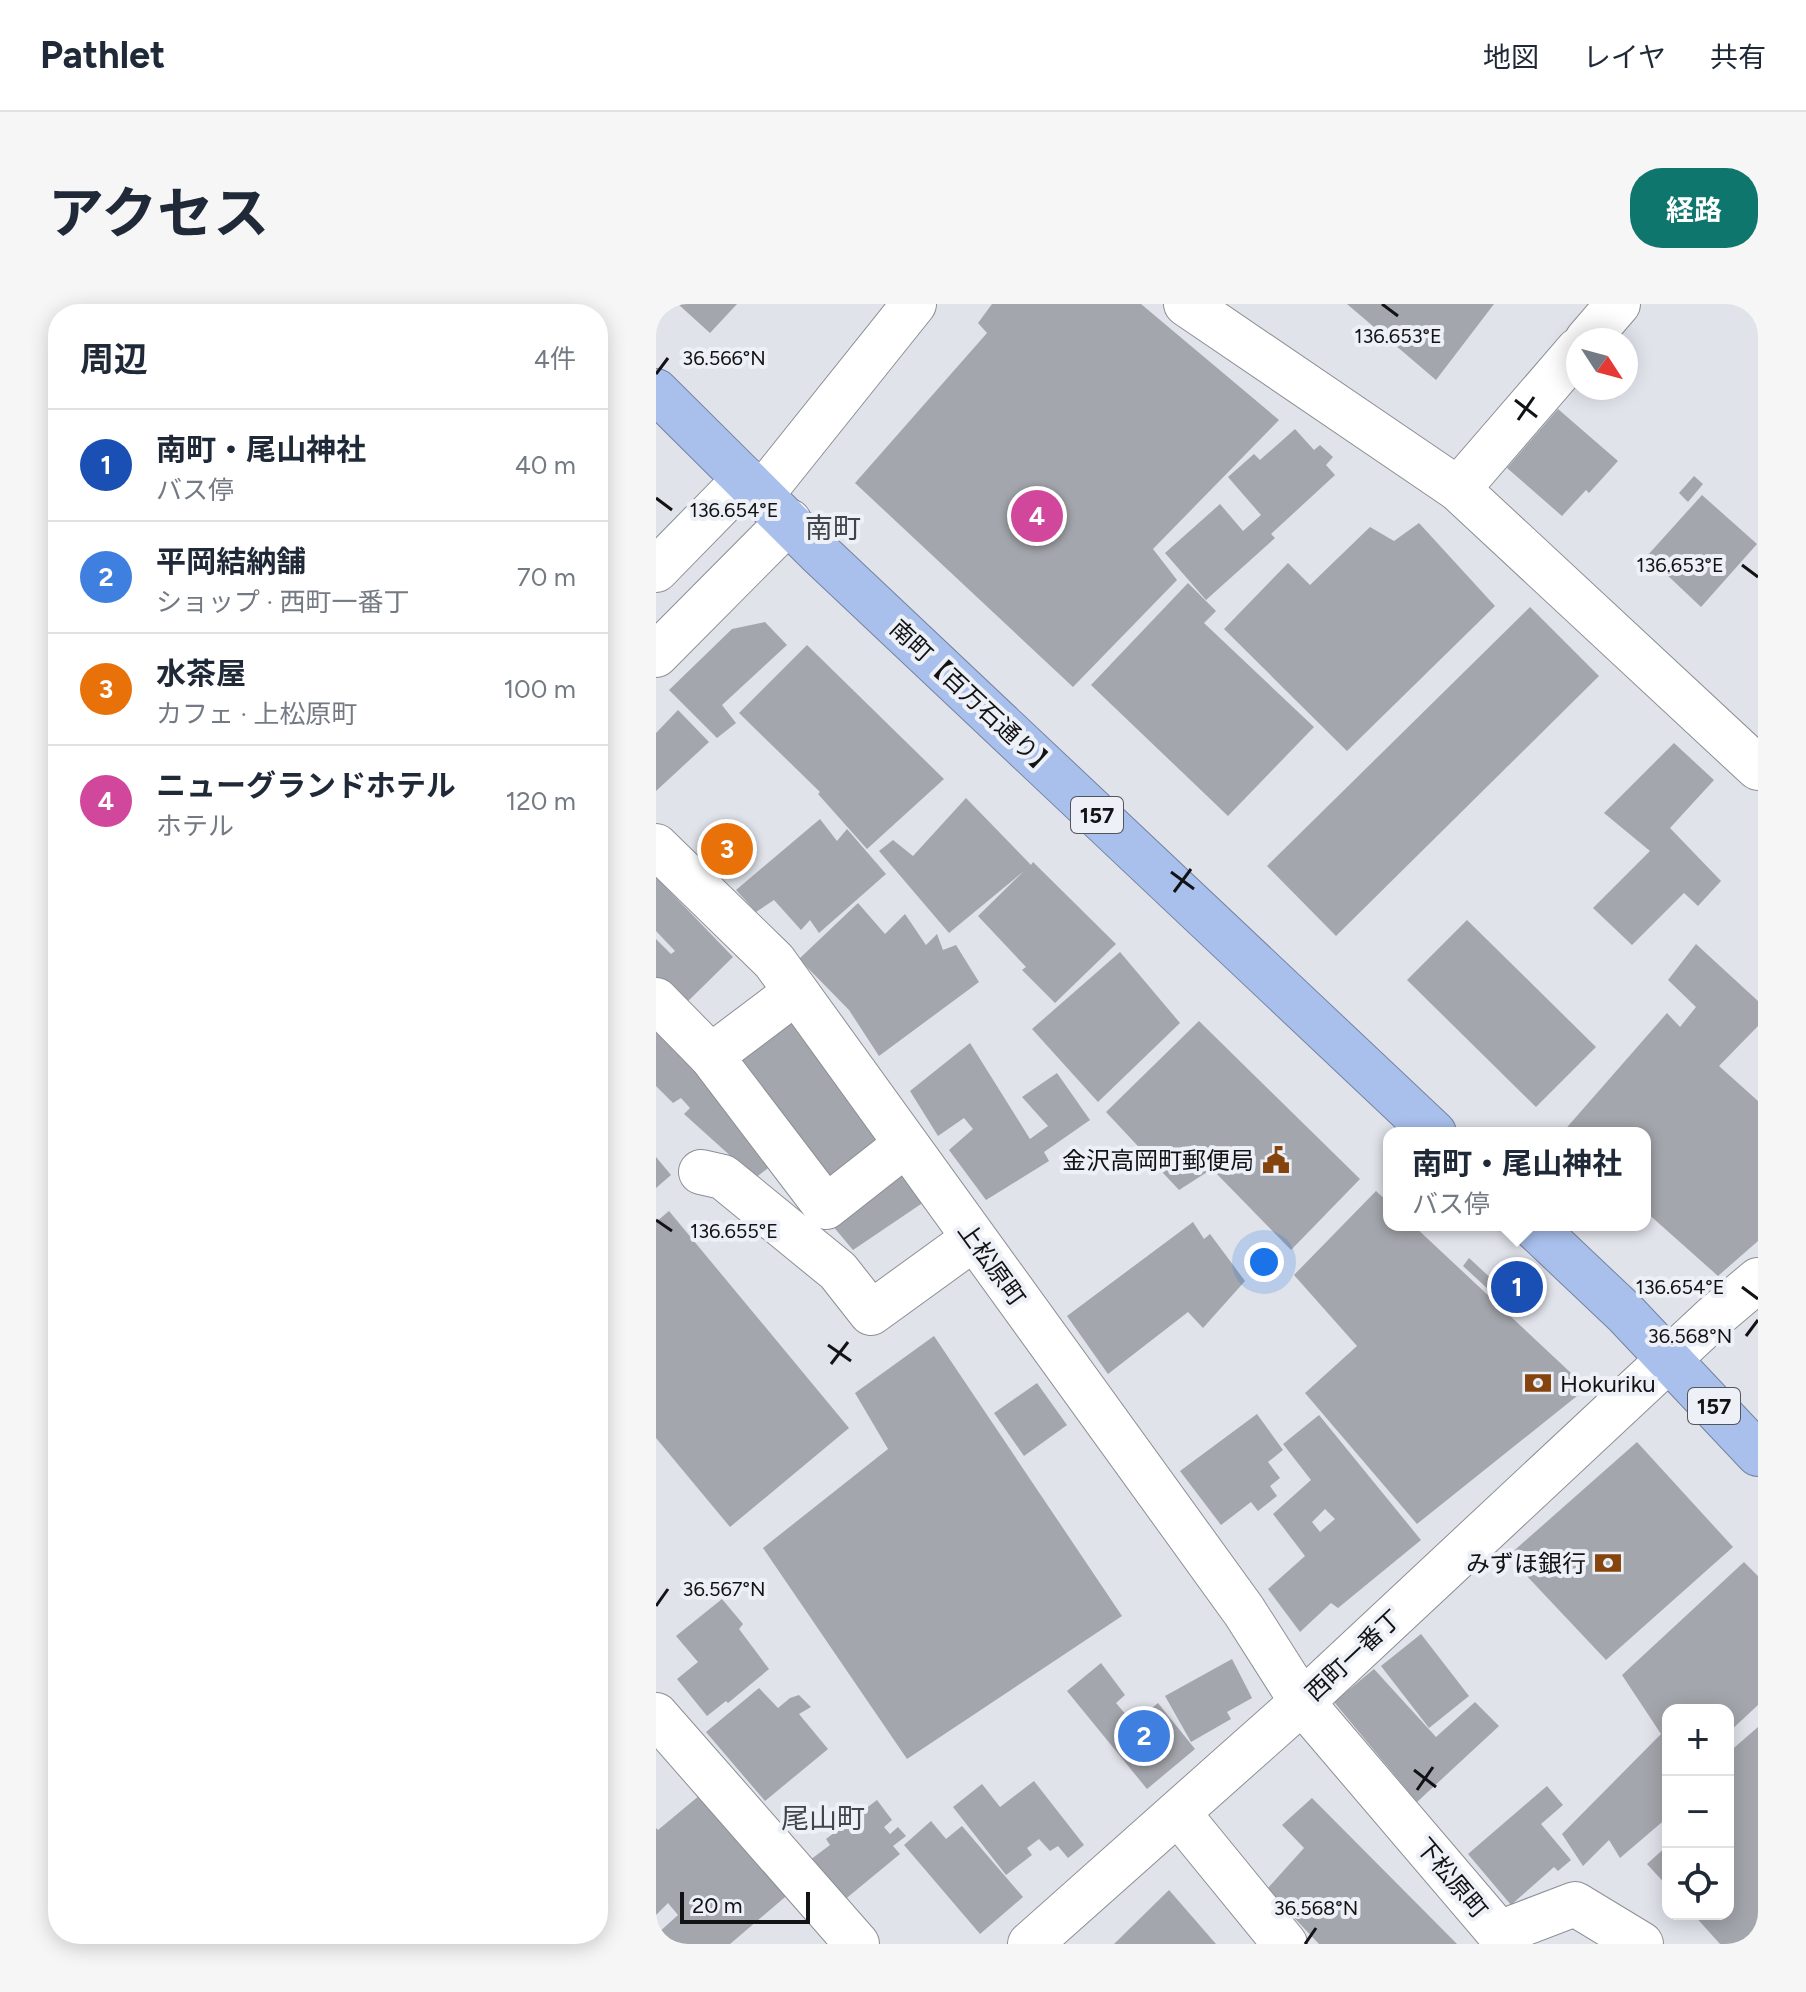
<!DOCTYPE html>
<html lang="ja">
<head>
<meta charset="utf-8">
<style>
  body { margin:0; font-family:Figtree,"Noto Sans JP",sans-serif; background:#f6f6f7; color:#1f2937 }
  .controls { position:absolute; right:24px; bottom:24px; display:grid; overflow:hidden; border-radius:16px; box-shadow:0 4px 20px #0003 }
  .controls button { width:72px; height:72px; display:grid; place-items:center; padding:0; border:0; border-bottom:2px solid #e0e1e3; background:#fff; color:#1f2937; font:40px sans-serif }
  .compass { position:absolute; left:910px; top:24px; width:72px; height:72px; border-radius:50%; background:#fff; box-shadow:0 4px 20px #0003; rotate:126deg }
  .scale { position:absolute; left:24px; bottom:20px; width:130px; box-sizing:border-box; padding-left:8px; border:4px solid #111315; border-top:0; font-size:22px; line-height:28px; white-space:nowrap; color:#111315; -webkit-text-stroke:6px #edf0f7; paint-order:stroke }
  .you { position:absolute; left:608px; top:958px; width:28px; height:28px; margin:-20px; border:6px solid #fff; border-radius:50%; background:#1a73e8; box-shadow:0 0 0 12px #1a73e833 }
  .badge { display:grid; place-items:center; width:52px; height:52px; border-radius:50%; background:#0f766e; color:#fff; font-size:26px; font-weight:700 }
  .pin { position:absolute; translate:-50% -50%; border:4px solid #fff; box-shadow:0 2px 8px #0006 }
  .popup { position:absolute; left:727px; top:823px; width:268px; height:104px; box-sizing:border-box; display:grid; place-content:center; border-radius:16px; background:#fff; filter:drop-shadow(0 2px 6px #0005); font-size:26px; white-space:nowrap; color:#747a83 }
  .popup b { font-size:30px; color:#1f2937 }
  .popup::after { content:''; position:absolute; left:50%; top:100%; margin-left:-16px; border:16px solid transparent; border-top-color:#fff }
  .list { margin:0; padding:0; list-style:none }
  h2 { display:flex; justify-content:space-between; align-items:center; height:104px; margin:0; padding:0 32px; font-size:34px }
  h2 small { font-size:26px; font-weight:400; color:#747a83 }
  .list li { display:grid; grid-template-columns:52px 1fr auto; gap:24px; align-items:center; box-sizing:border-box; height:112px; padding:0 32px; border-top:2px solid #e0e1e3 }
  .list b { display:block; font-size:30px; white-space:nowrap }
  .list p { margin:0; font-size:26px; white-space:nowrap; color:#747a83 }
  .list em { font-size:26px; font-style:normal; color:#747a83 }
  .icon { flex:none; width:44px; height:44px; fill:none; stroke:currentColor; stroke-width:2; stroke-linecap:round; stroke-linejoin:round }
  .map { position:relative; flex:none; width:1102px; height:1640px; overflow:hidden; border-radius:32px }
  header { display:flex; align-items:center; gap:48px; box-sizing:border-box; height:112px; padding:0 40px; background:#fff; border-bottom:2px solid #e0e1e3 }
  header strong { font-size:38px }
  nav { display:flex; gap:44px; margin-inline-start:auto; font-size:28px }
  .intro { display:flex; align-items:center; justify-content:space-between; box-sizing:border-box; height:192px; padding:0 48px }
  h1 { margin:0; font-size:56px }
  .button { padding:20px 36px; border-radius:32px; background:#0f766e; color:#fff; font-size:28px; font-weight:700 }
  main { display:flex; gap:48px; padding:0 48px }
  aside { flex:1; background:#fff; border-radius:32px; box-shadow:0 4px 20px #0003 }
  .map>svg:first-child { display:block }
  .building { fill:#a3a6ac; fill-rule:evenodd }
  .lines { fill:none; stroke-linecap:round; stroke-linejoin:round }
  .minor-casing { stroke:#8c8f95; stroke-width:46 }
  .highway-casing { stroke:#7483a1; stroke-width:46 }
  .minor { stroke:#fff; stroke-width:44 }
  .highway { stroke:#a9c0ed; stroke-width:44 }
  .ticks { fill:none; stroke:#111315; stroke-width:3 }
  .labels { text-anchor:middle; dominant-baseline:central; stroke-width:8; stroke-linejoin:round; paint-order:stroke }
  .shield { fill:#edf0f7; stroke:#535559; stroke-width:2 }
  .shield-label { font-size:22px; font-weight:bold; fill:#111315 }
  .street-label { font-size:24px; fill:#111315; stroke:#edf0f7 }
  .poi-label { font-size:24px; fill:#111315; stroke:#edf0f7; text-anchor:end }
  .quarter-label { font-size:28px; fill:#414449; stroke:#edf0f7 }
  .ticks-label { font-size:20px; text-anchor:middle; fill:#111315; stroke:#edf0f7; stroke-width:8; stroke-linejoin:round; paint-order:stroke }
</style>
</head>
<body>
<header>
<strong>Pathlet</strong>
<nav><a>地図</a><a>レイヤ</a><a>共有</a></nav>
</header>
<div class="intro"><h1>アクセス</h1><a class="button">経路</a></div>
<main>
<aside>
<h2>周辺<small>4件</small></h2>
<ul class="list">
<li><span class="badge" style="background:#1a4fb4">1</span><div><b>南町・尾山神社</b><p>バス停</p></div><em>40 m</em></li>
<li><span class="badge" style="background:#3f7fe0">2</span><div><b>平岡結納舗</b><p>ショップ · 西町一番丁</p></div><em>70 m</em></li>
<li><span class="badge" style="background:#e8710a">3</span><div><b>水茶屋</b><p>カフェ · 上松原町</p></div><em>100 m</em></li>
<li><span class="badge" style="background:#d1479c">4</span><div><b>ニューグランドホテル</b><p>ホテル</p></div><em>120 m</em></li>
</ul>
</aside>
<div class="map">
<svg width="1102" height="1640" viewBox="0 0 1102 1640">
  <rect width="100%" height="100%" fill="#e0e3ea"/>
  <g class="building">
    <path d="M 22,0 L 81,0 L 54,29 Z"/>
    <path d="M 336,0 L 485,0 L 623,116 L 497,245 L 521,276 L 417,383 L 199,179 L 331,29 L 322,19 Z"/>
    <path d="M 691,0 L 838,0 L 780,76 Z"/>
    <path d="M 902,105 L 962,157 L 933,189 L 930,186 L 906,212 L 851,164 Z"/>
    <path d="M 639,125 L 658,146 L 664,141 L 677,153 L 670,161 L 679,171 L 615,230 L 619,234 L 550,296 L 509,249 L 564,200 L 587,227 L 605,211 L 572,173 L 598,150 L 604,156 Z"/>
    <path d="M 1038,172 L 1047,180 L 1032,198 L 1023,189 Z"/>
    <path d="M 1046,191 L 1101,240 L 1045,303 L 991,252 Z"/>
    <path d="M 763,219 L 839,302 L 691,447 L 568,325 L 632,259 L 654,281 L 714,223 L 738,237 Z"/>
    <path d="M 532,279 L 560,307 L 548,319 L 658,423 L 572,512 L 435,381 Z"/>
    <path d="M 874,303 L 943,372 L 680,632 L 611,562 Z"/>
    <path d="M 109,318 L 131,341 L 66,401 L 80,419 L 61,434 L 13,386 L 76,325 Z"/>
    <path d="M 151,341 L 288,475 L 211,545 L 162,490 L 164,488 L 83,409 Z"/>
    <path d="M 22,406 L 53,438 L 0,487 L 0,429 Z"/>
    <path d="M 1018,439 L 1058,476 L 1014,524 L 1065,577 L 1042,602 L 1028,589 L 976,641 L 937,604 L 994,547 L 948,509 Z"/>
    <path d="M 310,494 L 375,561 L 377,558 L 460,640 L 399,699 L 366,666 L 370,663 L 322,612 L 368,567 L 293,629 L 223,547 L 237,536 L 257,552 Z"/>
    <path d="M 164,515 L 181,537 L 191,525 L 230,570 L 163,629 L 154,616 L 145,626 L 118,596 L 100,608 L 80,586 Z"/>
    <path d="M 0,573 L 77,653 L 26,703 L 0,677 L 0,635 L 15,650 L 19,647 L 0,627 Z"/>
    <path d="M 202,599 L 229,630 L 249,610 L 270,641 L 281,630 L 287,646 L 300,641 L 323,678 L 223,752 L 193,706 L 143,655 Z"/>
    <path d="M 811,616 L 940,743 L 880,803 L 751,676 Z"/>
    <path d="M 1040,640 L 1102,697 L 1102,722 L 1063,762 L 1102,797 L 1102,937 L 1062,972 L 989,907 L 989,829 L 906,829 L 1011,709 L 1024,723 L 1040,703 L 1012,676 Z"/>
    <path d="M 464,648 L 524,719 L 442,798 L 376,725 Z"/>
    <path d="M 136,715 L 224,833 L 175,878 L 80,759 Z"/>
    <path d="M 0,716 L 120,858 L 99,874 L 28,810 L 34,804 L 25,794 L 17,799 L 0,782 Z"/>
    <path d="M 543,717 L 704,875 L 635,946 L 556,865 L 523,886 L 450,808 Z"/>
    <path d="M 314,739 L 374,835 L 392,822 L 366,793 L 401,769 L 434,816 L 388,848 L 393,857 L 330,896 L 293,846 L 317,825 L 308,814 L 282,832 L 254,787 Z"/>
    <path d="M 0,853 L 15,871 L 0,884 Z"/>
    <path d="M 244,867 L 268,898 L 197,946 L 171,915 Z"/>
    <path d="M 720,887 L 733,899 L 733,921 L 757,921 L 931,1084 L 761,1220 L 649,1089 L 701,1042 L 638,971 Z"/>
    <path d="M 13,907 L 193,1124 L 74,1223 L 0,1134 L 0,918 Z"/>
    <path d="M 537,918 L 548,935 L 554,930 L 589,977 L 547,1024 L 532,1008 L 452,1070 L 411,1012 Z"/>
    <path d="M 813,954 L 852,990 L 845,997 L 807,962 Z"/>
    <path d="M 278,1032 L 466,1312 L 251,1455 L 107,1244 L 232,1145 L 199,1089 Z"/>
    <path d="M 381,1079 L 411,1121 L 368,1152 L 338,1109 Z"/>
    <path d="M 601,1110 L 627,1146 L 612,1158 L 624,1174 L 614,1182 L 621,1192 L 602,1207 L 595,1198 L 565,1221 L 524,1167 Z"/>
    <path d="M 663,1111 L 765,1236 L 682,1304 L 675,1299 L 644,1328 L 612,1285 L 649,1252 L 617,1210 L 655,1176 L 627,1140 ZM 669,1205 L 679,1215 L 664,1228 L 656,1218 Z"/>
    <path d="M 981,1138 L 1077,1243 L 950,1356 L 852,1252 Z"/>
    <path d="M 1088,1258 L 1102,1272 L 1102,1401 L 1072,1429 L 1072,1406 L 1012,1406 L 1012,1513 L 964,1554 L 953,1536 L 927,1562 L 906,1530 L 1005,1430 L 966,1371 Z"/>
    <path d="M 66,1295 L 87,1320 L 83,1325 L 113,1365 L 72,1399 L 70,1397 L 51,1412 L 21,1375 L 42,1358 L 20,1332 Z"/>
    <path d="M 765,1330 L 813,1392 L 773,1424 L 725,1362 Z"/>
    <path d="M 576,1355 L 596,1394 L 571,1408 L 575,1415 L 535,1438 L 509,1392 Z"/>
    <path d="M 445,1359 L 469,1391 L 460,1399 L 477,1419 L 502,1399 L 539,1445 L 491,1485 L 411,1387 Z"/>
    <path d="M 718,1365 L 780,1433 L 819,1398 L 843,1422 L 761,1498 L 678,1398 Z"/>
    <path d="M 103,1384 L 122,1404 L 134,1394 L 143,1391 L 155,1403 L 143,1410 L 172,1445 L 109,1497 L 50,1428 Z"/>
    <path d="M 1102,1423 L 1102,1640 L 1064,1640 L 1037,1610 L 1072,1610 L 1072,1488 L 1078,1482 L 1072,1475 L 1072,1449 Z"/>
    <path d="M 378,1477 L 428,1541 L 412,1554 L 402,1542 L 394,1547 L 383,1535 L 371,1544 L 376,1551 L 350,1571 L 297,1503 L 326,1480 L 344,1503 Z"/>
    <path d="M 891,1482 L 907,1501 L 885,1520 L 915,1556 L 902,1567 L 898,1563 L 855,1601 L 812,1550 Z"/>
    <path d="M 50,1486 L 135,1588 L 74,1640 L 0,1640 L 0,1631 L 22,1611 L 12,1599 L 0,1611 L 0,1524 L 2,1526 Z"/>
    <path d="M 656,1494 L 801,1640 L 663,1640 L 611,1585 L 648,1544 L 626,1521 Z"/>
    <path d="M 221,1496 L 236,1516 L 228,1523 L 234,1530 L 242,1523 L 250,1532 L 237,1542 L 244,1550 L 187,1597 L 154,1556 L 174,1541 L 170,1535 Z"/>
    <path d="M 275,1517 L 290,1535 L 306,1522 L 367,1593 L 324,1630 L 248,1541 Z"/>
    <path d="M 1012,1541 L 1012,1583 L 991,1560 Z"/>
    <path d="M 513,1586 L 560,1640 L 458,1640 Z"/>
  </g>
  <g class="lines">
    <g class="minor-casing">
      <g id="minor">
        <path d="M 530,0 L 802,185 L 1102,464"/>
        <path d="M 931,36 L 962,0"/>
        <path d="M 802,185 L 922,46"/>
        <path d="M 106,190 L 258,0"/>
        <path d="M 0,266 L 89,175"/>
        <path d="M 0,351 L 133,217"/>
        <path d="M 0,542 L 118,657 L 588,1307 L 646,1398 L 843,1629 L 919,1600 L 985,1640"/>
        <path d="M 0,696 L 55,752 L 140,688"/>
        <path d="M 55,752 L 170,903 L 249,841"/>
        <path d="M 45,868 L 67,873 L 182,967 L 215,1009 L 317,935"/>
        <path d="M 0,1411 L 201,1640"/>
        <path d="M 522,1509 L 629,1640"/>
        <path d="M 374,1640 L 646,1398 L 1057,1014 L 1102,976"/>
      </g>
    </g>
    <g class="highway-casing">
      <g id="highway">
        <path d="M 0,87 L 162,248 L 778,829"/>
        <path d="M 876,921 L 969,1009 L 1102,1150"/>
      </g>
    </g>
    <use href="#minor" class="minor"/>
    <use href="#highway" class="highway"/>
  </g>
  <path class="ticks" d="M 726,0 L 742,12M 0,70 L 12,54M 859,96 L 881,113M 862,116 L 878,93M 0,194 L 16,206M 1086,261 L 1102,273M 515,568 L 538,585M 518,588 L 535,565M 0,916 L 16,927M 1086,983 L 1102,995M 1090,1032 L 1102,1016M 172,1041 L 195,1057M 175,1060 L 192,1038M 0,1302 L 12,1285M 758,1466 L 780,1483M 761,1486 L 777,1463M 649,1640 L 660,1624"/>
  <defs>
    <g id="civic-bare" transform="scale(2.16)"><path d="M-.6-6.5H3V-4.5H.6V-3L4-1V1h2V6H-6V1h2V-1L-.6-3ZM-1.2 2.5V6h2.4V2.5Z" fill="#85430e" stroke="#edf0f7" stroke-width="2.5" paint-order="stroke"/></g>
    <g id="bank-bare" transform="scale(2.16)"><path d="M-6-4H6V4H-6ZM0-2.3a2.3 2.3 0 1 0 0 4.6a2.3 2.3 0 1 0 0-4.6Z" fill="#85430e" stroke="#edf0f7" stroke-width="2.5" paint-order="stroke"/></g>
  </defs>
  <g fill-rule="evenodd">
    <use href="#civic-bare" x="620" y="856"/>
    <use href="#bank-bare" x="882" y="1079"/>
    <use href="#bank-bare" x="952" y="1259"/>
  </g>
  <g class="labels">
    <g class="shield">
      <rect x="415" y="493" width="52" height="36" rx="6"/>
      <rect x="1032" y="1084" width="52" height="36" rx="6"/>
    </g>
    <g class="shield-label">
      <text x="441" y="511">157</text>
      <text x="1058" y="1102">157</text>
    </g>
    <g class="street-label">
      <text transform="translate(317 394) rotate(43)">南町【百万石通り】</text>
      <text transform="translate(336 960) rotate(54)">上松原町</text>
      <text transform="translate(697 1351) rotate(-43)">西町一番丁</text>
      <text transform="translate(796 1574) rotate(50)">下松原町</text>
    </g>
    <g class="poi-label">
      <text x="598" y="856">金沢高岡町郵便局</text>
      <text x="904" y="1079" text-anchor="start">Hokuriku</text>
      <text x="930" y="1259">みずほ銀行</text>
    </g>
    <g class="quarter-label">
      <text x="177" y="224">南町</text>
      <text x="167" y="1514">尾山町</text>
    </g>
  </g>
  <g class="ticks-label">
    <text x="742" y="39">136.653°E</text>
    <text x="68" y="61">36.566°N</text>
    <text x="78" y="213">136.654°E</text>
    <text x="1024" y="268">136.653°E</text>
    <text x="78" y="934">136.655°E</text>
    <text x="1024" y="990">136.654°E</text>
    <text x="1034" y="1039">36.568°N</text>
    <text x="68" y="1292">36.567°N</text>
    <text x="660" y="1611">36.568°N</text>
  </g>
</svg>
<div class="controls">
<button>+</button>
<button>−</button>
<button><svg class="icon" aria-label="locate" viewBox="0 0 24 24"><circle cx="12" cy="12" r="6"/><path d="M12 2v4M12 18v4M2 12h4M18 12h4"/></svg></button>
</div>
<svg class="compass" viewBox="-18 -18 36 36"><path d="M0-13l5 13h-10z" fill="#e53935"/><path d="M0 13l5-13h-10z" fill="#747a83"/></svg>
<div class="scale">20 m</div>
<div class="you"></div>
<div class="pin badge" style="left:861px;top:983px;background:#1a4fb4">1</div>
<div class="popup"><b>南町・尾山神社</b>バス停</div>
<div class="pin badge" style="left:488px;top:1432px;background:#3f7fe0">2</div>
<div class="pin badge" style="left:71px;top:545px;background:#e8710a">3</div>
<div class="pin badge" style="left:381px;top:212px;background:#d1479c">4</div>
</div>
</main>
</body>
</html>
